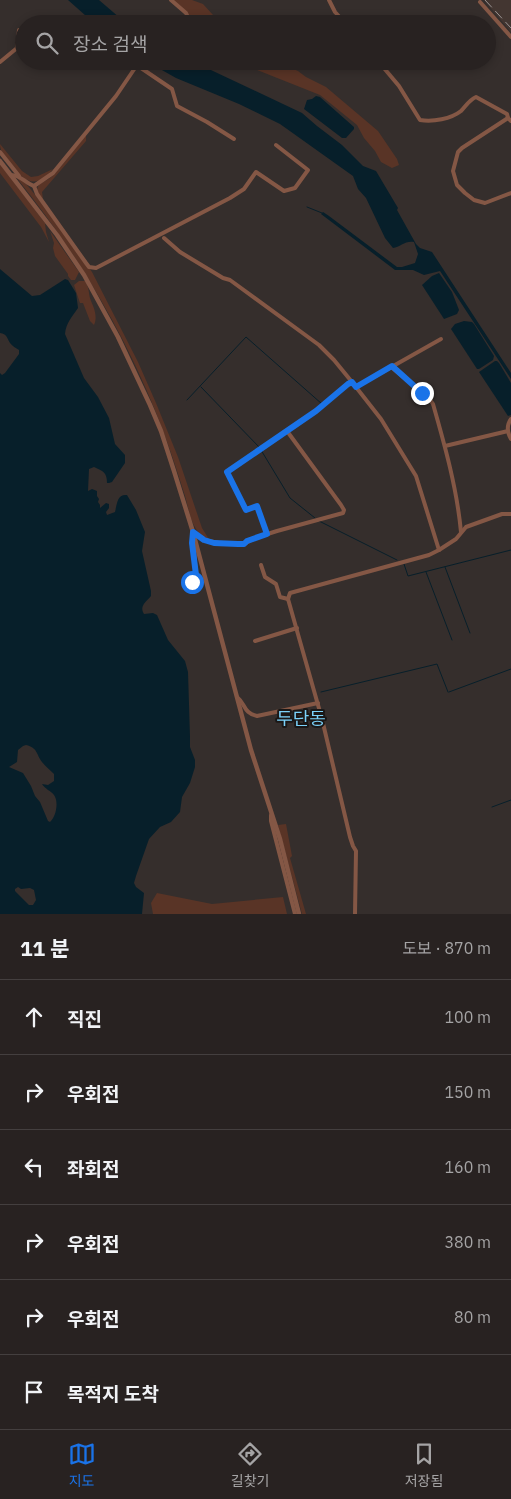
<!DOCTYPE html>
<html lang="ko">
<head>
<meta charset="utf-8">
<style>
  body { margin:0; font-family:"IBM Plex Sans","Noto Sans KR",sans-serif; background:#302a2a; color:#f1f3f6 }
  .stop { position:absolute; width:15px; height:15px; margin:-11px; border:4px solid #1a73e8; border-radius:50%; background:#fff }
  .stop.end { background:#1a73e8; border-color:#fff; box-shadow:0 1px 5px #0008 }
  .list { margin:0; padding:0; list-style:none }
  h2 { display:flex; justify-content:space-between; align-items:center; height:65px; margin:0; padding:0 20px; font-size:21px }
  h2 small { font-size:16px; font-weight:400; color:#a5a4a5 }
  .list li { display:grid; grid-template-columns:32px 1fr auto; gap:15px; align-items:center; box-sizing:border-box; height:75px; padding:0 20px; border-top:1px solid #443f3f }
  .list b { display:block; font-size:19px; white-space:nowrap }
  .list em { font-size:16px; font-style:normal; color:#a5a4a5 }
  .icon { flex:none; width:28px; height:28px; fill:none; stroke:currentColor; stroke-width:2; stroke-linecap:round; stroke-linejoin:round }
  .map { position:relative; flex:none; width:511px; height:914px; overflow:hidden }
  .search { position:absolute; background:#282221; box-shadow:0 2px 8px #0003; left:15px; right:15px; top:15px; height:55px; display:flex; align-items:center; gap:12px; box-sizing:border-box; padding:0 18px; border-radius:28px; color:#a5a4a5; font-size:19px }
  .sheet { height:515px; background:#282221 }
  nav { display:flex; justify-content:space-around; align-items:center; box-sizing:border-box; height:70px; border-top:1px solid #443f3f; background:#282221; font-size:14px; color:#a5a4a5 }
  nav a { display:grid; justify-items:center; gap:2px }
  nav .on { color:#1a73e8 }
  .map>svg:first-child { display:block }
  .built { fill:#433631 }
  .green { fill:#593426 }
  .water { fill:#071f2a; fill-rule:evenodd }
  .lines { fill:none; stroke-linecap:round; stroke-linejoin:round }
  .stream { stroke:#071f2a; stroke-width:1 }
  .minor { stroke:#845745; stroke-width:4 }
  .tertiary { stroke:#845745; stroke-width:4.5 }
  .rail { stroke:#979190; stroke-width:1; stroke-dasharray:10 5; stroke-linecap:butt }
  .route { stroke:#1a73e8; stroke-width:6 }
  .labels { text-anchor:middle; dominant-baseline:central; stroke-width:4; stroke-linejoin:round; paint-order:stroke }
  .quarter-label { font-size:18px; fill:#7bd1f9; stroke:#1a1716 }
</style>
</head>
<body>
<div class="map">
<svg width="511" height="914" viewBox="0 0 511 914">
  <rect width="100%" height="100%" fill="#352e2c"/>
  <path class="built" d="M 484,0 L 511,0 L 511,32 Z"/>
  <g class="green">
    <path d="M 173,0 L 192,0 L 203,4 L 213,15 L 228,24 L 198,24 Z"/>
    <path d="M 243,61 L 275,61 L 298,71 L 306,77 L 326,87 L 378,131 L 397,159 L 399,165 L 392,168 L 381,162 L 375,151 L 364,138 L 357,125 L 320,95 L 252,68 Z"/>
    <path d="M 86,134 L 86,141 L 42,192 L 43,199 C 41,197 37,194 37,190 C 37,183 47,181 51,177 C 64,164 75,149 86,134 Z"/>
    <path d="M 0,144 L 22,171 L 31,177 L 38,176 L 53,169 C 37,189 25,183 11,165 C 6,158 0,152 0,144 Z"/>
    <path d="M 0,164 L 45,223 L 46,232 L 49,242 L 41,227 L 0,173 Z"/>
    <path d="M 16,177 C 25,180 30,189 36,196 L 92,272 L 138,362 L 156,403 L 178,457 L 202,528 L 210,541 C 204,538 199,534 196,529 C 190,520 188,506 185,496 C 179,477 173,458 166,439 C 132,344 79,255 16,177 Z"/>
    <path d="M 50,231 L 79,272 L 75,280 L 71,280 L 68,276 L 68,274 L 55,256 L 53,248 L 54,243 Z"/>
    <path d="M 79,281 L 85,281 C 90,289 88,293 91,301 C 94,308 98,317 94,325 L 90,321 L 83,303 L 80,303 L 74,285 Z"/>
    <path d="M 286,824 L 292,856 L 290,858 L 306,914 L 302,914 L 278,825 Z"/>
    <path d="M 157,893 L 212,904 L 283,897 L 287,914 L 153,914 L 151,903 Z"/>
  </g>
  <g class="water">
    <path d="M 68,0 L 99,0 L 127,24 L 95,24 Z"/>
    <path d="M 146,61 L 187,61 L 196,63 L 302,113 L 317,126 L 342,145 L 363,166 L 376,171 L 398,208 L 397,210 L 416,244 L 420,248 L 432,252 L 511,373 L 511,379 L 440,271 L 424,275 L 413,270 L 395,270 L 321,214 L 323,212 L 329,216 L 397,267 L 402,267 L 415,263 L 418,254 L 414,242 C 406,240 400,247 393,248 L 385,238 L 366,198 L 358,189 L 353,176 L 280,124 L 239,104 L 176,78 Z"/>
    <path d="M 316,96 L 320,97 L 354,127 L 354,129 L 346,138 L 342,138 L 304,109 L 307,100 L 312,99 Z"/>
    <path d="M 0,269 L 32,296 L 40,295 L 65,279 L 68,280 L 76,293 L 78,308 C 72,317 66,323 65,334 L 84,378 L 98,397 L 109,418 L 115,444 L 125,455 L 125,463 L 112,482 L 109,483 L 107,483 C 107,472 103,471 94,467 L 89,469 L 88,491 L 92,489 L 97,491 L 97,496 L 99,499 L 98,502 L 100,505 L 100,508 L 106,503 L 109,504 L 109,508 L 106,512 L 107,515 L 115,512 C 117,504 117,494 127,495 L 136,510 L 145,532 L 142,551 L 151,591 L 151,596 C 146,602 139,606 144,614 L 153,613 L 157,615 L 168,640 L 185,661 L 188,672 L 190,737 L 190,747 L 195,760 L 195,767 L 190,783 L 182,797 L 180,812 L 171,822 L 160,827 L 149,839 L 136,876 L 134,883 L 136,887 L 144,893 L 142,914 L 0,914 L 0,373 L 2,375 L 5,373 L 19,354 L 19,350 C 16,348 12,346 10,343 C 7,338 7,334 0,333 ZM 26,745 C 38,748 36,754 42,762 C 45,766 50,770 54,774 L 54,781 L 48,785 L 42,784 C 45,789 51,791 54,795 C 59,802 56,817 50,822 L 48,821 L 40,802 L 35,796 L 31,786 L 23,773 L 9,767 L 17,762 L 18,750 L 23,746 ZM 18,887 L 21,889 L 30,888 L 34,890 L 36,900 L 33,905 L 29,905 L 15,891 L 15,889 Z"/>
    <path d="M 439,273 L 452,292 L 459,310 L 457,314 L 444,319 L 422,285 L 432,276 Z"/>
    <path d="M 464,321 L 472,322 L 474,324 L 494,356 L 493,360 L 479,369 L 477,369 L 451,329 L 455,324 Z"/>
    <path d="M 495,361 L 497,361 L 499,363 L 511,383 L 511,415 L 508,416 L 479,372 Z"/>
  </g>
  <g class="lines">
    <g class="stream">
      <path d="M 307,207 L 322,213"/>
      <path d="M 201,387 L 259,447"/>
      <path d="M 187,400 L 246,337 L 322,404"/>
      <path d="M 261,450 L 290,498 L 315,518"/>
      <path d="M 319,521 L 397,560"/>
      <path d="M 404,564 L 408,576 L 511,550"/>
      <path d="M 445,567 L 470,633"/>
      <path d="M 426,572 L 452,640"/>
      <path d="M 321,692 L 437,664 L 448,692"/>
      <path d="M 449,692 L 511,669"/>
      <path d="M 492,807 L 511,800"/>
    </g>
    <g class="minor">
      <path d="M 171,0 L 186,13 L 191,24"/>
      <path d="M 329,0 L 335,12 L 346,24"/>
      <path d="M 480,2 L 511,37"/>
      <path d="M 378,61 L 399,86 L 420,120 C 433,122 451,119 461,111 C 466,106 469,100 476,97 L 507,114 L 508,118"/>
      <path d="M 0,62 L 17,48 L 19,30"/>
      <path d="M 511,121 L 508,118 L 462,148 L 458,152 L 453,171 L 457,185 L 465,193 L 474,200 L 485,203 L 511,193"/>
      <path d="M 0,152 L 19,176"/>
      <path d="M 11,175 C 21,175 25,183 34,186 L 53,173 L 116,96 L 135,68 L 138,66 L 172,89 L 177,106 L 207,122 L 234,139"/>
      <path d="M 34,186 L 37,194 L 86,263 L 89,267 L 96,268 L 230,198 L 244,189 L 256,172 L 284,191 L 295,188 L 308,170 L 276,145"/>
      <path d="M 164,238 L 180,252 L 223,278 L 230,280 L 319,345 L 334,360 L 352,382 L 381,419 L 416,476 L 439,550"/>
      <path d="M 391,367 L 429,398 L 433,404 C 445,446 457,489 461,532"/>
      <path d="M 356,387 L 441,339"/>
      <path d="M 511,419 C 506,426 507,432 511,439"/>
      <path d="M 445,446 L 508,431"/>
      <path d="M 193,532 L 204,540 L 224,544 L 244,544 L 255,538 L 277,531 L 343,513 L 344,510 L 341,505 L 287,431"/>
      <path d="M 267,534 L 257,506 L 246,510 L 227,472 L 316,411 L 348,384 L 352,382"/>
      <path d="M 261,565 L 265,577 L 276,584 L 280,597 L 288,599"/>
      <path d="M 189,585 L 196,575 L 193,536"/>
      <path d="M 255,641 L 297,628"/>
      <path d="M 237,697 C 246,704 243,713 257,716 L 318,703"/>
      <path d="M 271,815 L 271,821 L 295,914"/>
      <path d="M 355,914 L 356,851 L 353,846 L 350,837 L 322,719 L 288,599 L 290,593 L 429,555 L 439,550 L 456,539 L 466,527 L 502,514 L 511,514"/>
    </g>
    <path class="tertiary" d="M 0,161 L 57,235 L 84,275 L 118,337 L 150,405 L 161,431 L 174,471 L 193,532 L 251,750 L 280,839 L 299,914"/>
    <path class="rail" d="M 485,0 L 511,28"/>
  </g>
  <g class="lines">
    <path class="route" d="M 192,582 L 196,575 L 192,543 L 193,532 L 204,540 L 214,543 L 238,544 L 244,544 L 247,541 L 267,534 L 257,506 L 246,510 L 227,472 L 316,411 L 348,384 L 352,382 L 356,387 L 392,366 L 422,393"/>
  </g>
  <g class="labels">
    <g class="quarter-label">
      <text x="301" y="718">두단동</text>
    </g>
  </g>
</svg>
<div class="stop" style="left:192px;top:582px"></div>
<div class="stop end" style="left:422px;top:393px"></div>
<div class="search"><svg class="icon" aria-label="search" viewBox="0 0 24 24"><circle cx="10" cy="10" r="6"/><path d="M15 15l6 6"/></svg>장소 검색</div>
</div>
<section class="sheet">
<h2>11 분<small>도보 · 870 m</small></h2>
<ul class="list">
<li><svg class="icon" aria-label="ahead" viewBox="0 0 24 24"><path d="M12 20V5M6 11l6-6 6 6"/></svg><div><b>직진</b></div><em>100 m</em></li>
<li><svg class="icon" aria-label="right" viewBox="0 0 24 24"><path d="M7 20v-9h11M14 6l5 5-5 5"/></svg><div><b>우회전</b></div><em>150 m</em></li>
<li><svg class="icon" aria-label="left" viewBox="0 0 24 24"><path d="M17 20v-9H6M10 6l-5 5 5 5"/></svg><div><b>좌회전</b></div><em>160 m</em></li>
<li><svg class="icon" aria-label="right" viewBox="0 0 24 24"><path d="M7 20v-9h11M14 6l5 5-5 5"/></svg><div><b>우회전</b></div><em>380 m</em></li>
<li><svg class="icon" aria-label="right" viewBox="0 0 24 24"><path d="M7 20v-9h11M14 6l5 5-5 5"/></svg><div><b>우회전</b></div><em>80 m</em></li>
<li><svg class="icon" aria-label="arrive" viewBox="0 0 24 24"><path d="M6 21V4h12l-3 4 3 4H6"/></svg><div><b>목적지 도착</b></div></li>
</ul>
</section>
<nav>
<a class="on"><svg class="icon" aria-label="map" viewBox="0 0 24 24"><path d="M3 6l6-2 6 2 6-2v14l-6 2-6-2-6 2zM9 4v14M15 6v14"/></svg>지도</a>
<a><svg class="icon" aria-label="directions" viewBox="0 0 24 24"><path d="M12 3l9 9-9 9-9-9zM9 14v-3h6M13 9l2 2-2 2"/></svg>길찾기</a>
<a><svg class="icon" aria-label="saved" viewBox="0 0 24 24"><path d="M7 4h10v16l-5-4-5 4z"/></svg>저장됨</a>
</nav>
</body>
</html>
